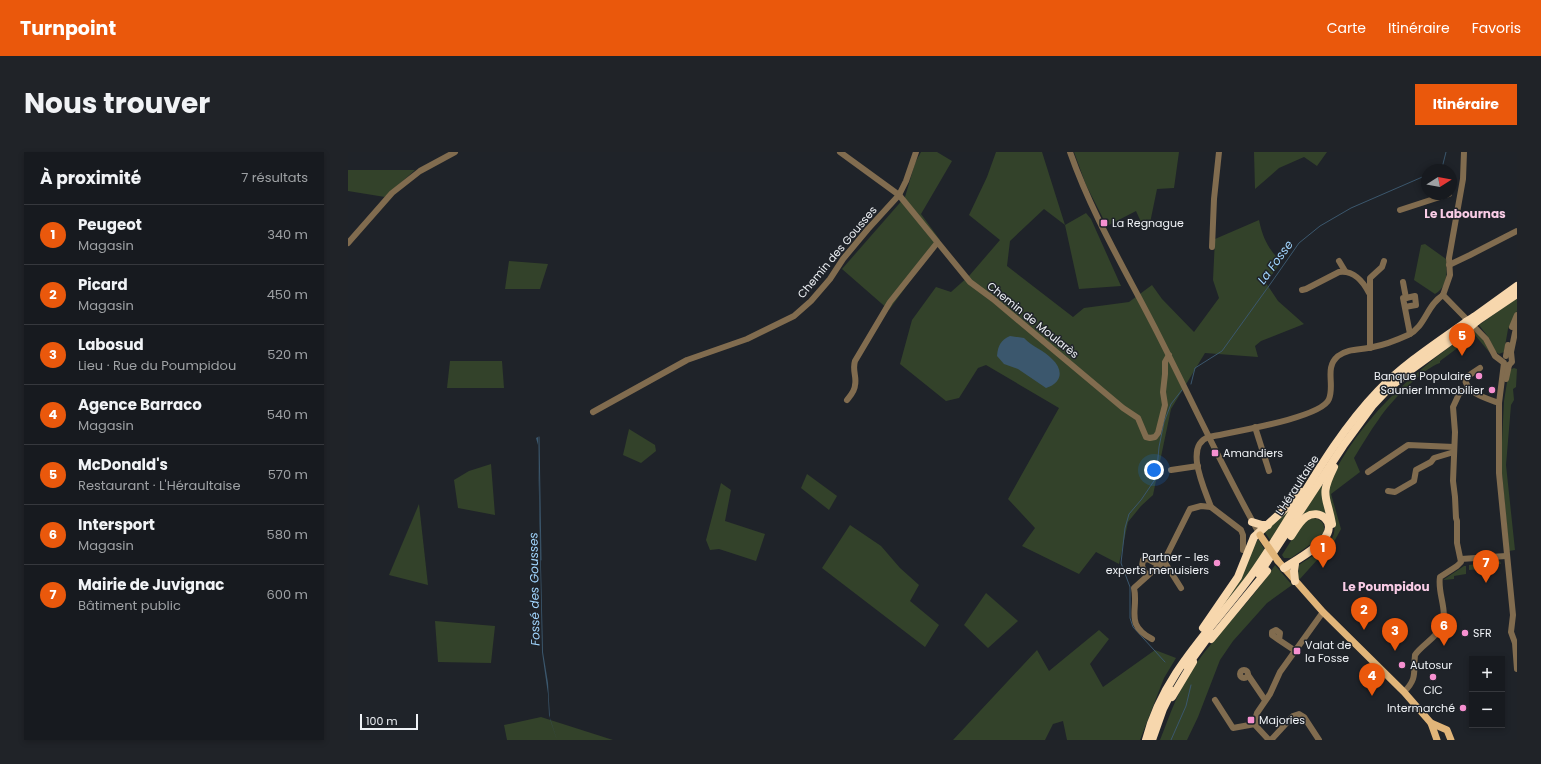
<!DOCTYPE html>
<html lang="fr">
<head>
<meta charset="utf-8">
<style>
  body { margin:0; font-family:Poppins,sans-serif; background:#202328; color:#f1f3f6 }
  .controls { position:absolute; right:12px; bottom:12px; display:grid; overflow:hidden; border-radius:0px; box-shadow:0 2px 6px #0003 }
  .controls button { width:36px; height:36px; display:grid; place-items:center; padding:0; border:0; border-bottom:1px solid #36383d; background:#171a1f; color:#f1f3f6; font:20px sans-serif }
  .compass { position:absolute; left:1073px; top:12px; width:36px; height:36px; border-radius:50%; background:#171a1f; box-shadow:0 2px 6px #0003; rotate:79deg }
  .scale { position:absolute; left:12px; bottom:10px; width:58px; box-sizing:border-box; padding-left:4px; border:2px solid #eef1f5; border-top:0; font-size:11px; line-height:14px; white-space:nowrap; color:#eef1f5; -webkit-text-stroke:3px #1f2329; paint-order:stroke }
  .you { position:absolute; left:806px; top:318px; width:14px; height:14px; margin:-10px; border:3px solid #fff; border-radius:50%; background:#1a73e8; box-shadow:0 0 0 6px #1a73e833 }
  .badge { display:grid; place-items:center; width:26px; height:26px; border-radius:50%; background:#ea580c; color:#fff; font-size:13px; font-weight:700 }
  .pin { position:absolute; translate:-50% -33px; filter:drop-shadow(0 1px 2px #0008) }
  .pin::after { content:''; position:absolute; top:21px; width:14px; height:12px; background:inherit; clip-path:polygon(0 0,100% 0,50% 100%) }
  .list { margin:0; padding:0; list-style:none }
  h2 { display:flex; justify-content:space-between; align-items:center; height:52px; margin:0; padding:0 16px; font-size:17px }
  h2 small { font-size:13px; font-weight:400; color:#9ea1a4 }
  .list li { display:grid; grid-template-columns:26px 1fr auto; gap:12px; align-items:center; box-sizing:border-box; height:60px; padding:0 16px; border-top:1px solid #36383d }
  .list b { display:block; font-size:15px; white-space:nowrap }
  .list p { margin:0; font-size:13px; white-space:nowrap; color:#9ea1a4 }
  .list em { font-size:13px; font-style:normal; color:#9ea1a4 }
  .map { position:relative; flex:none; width:1169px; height:588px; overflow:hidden; border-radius:0px }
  header { display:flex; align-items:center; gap:24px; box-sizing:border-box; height:56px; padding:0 20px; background:#ea580c; color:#fff }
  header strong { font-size:19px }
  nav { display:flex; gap:22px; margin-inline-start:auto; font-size:14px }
  .intro { display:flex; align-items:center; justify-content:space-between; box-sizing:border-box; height:96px; padding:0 24px }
  h1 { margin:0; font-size:28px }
  .button { padding:10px 18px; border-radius:0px; background:#ea580c; color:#fff; font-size:14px; font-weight:700 }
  main { display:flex; gap:24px; padding:0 24px }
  aside { flex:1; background:#171a1f; border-radius:0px; box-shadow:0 2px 6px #0003 }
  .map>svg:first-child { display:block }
  .green { fill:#33422a }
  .water { fill:#3b576d }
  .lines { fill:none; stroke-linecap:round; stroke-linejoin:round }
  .stream { stroke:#3b576d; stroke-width:1 }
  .minor { stroke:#816c4f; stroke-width:6 }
  .major { stroke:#e1b579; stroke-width:7 }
  .highway { stroke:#f7d7ad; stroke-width:8 }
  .major-bridge { stroke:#e1b579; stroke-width:7 }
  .highway-bridge { stroke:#f7d7ad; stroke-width:8 }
  .poi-dot { fill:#f690d0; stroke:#1f2329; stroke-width:1.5 }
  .labels { text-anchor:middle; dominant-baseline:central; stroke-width:3; stroke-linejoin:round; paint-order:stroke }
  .poi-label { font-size:11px; fill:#eef1f5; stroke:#1f2329; text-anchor:start }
  .street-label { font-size:11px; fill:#eef1f5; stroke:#1f2329 }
  .neighbourhood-label { font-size:12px; font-weight:bold; fill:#f9cce6; stroke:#1f2329 }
  .water-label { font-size:12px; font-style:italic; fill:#a1d5fe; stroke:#1f2329 }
</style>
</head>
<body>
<header>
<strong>Turnpoint</strong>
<nav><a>Carte</a><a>Itinéraire</a><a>Favoris</a></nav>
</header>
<div class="intro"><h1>Nous trouver</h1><a class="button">Itinéraire</a></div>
<main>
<aside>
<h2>À proximité<small>7 résultats</small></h2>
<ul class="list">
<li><span class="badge">1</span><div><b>Peugeot</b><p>Magasin</p></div><em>340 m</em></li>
<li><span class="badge">2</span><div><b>Picard</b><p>Magasin</p></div><em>450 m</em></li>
<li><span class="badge">3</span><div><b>Labosud</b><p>Lieu · Rue du Poumpidou</p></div><em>520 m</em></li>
<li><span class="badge">4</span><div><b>Agence Barraco</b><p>Magasin</p></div><em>540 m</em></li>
<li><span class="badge">5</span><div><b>McDonald's</b><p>Restaurant · L'Héraultaise</p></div><em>570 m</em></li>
<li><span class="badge">6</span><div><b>Intersport</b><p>Magasin</p></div><em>580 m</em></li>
<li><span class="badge">7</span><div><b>Mairie de Juvignac</b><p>Bâtiment public</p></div><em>600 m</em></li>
</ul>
</aside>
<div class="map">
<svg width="1169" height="588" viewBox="0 0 1169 588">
  <rect width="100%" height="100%" fill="#1f2329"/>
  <g class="green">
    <path d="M 573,0 L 589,0 L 604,9 L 573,62 L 592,88 L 541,158 L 494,117 L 557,45 L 567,11 Z"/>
    <path d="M 648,0 L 694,0 L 717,73 L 738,61 L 743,67 L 773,134 L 731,137 L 717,73 L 696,57 L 662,89 L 659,114 L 725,165 L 736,156 L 781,150 L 804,133 L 814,147 L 846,180 L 871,146 L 865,128 L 867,87 L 911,68 C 915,87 920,96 933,110 L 918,131 L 930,149 L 956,172 L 913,189 L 907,194 L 910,205 L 857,201 L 823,257 L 805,343 L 793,354 L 780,370 L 771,412 L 748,400 L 731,422 L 674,394 L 687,376 L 660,347 L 711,256 L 638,213 L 630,216 L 611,246 L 598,249 L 552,212 L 564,168 L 588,135 L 603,140 L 621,124 L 652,88 L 621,63 L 639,25 Z"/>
    <path d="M 726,0 L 831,0 L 826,36 L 809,37 L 802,71 L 793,70 L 788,59 L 759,74 L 738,33 Z"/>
    <path d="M 906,0 L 979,0 L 969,14 L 956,5 L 931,16 L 907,37 Z"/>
    <path d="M 0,18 L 67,18 L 37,45 L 0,39 Z"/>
    <path d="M 1077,92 L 1098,107 C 1099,121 1100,134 1087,142 L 1066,128 L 1073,93 Z"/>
    <path d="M 161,109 L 200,112 L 192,137 L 157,137 Z"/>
    <path d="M 1169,146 L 1169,159 L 1160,177 L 1156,200 L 1151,202 L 1147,199 L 1141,186 L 1131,173 Z"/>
    <path d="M 1126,177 L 1136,189 L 1142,201 L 1127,183 L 1092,209 L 1092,211 C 1075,216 1041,251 1031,267 C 1022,279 1014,293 1006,306 L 1012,320 L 983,342 L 993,377 L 987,388 L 951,428 L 950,424 L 951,413 C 962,405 980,397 985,384 C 990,372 981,357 980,345 C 979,338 983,325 987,319 C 1021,257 1070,217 1126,177 Z"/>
    <path d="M 102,209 L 154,209 L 156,236 L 99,236 Z"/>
    <path d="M 1166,216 L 1169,217 L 1168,235 L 1165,237 L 1166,248 L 1163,253 L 1158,313 L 1167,398 L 1161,399 L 1153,310 L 1156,249 L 1161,218 Z"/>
    <path d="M 281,277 L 307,293 L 308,299 L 293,311 L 275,303 Z"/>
    <path d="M 143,312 L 147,363 L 110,356 L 106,328 L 121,319 Z"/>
    <path d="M 459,322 L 489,344 L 481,358 L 453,336 Z"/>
    <path d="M 373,331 L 383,338 L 377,369 L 417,382 L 408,409 L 371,397 L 362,398 L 358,388 Z"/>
    <path d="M 974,331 L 974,344 L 980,369 L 976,364 L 952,367 Z"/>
    <path d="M 949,348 L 922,388 L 916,379 Z"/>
    <path d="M 71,352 L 80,433 L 41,423 Z"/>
    <path d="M 965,366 C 976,367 979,376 973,385 L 943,406 L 936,406 L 934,403 L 955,370 Z"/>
    <path d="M 502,373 L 533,394 L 552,416 L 571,433 L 562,449 L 591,473 L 577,495 L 474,416 Z"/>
    <path d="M 910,387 L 917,398 L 900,422 L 866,466 Z"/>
    <path d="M 1152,409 L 1153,412 L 1143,413 L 1143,416 L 1121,418 L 1121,413 Z"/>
    <path d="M 927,413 L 944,433 L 919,451 L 885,489 L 872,508 L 850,565 L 839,588 L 812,588 C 822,563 831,535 847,513 C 872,478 904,449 927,413 Z"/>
    <path d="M 1116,414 L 1118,414 L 1118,422 L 1106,424 L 1106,427 L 1095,428 Z"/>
    <path d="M 638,441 L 670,469 L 640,496 L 616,473 Z"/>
    <path d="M 87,469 L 147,474 L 143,511 L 90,510 Z"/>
    <path d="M 751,478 L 761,487 L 742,512 L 755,535 L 807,498 L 828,506 L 816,526 L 792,588 L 719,588 L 715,569 L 705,572 L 697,588 L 605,588 L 689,498 L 701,519 Z"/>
    <path d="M 193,565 L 265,588 L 159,588 L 156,573 Z"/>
  </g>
  <g class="water">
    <path d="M 662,184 L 676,186 C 684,195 696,198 704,207 C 716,218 714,231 698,236 L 670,217 L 656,212 L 649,204 C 650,193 653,188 662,184 Z"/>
    <path d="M 190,285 L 195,500 L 200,531 L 202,567 L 209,588 L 201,563 L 200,542 L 194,500 L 190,293 L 188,286 Z"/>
  </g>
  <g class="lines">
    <g class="stream">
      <path d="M 1090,18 L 1094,16 L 1098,0"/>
      <path d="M 843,232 L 847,216 L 874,199 L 923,131 L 951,91 L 972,74 L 1003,56 L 1079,23"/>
      <path d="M 191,285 L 193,408"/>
      <path d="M 817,510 L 785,475 L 782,466 L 782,435 L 773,411 L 777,376 L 781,362 L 793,348 L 808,326 L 811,295 L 816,270 L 823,252 L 834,238"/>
      <path d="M 823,588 L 838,554 L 843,533"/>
    </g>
    <g class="minor">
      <path d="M 492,0 L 551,43 L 622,130 L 645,147 L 775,256 L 790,266 L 798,285 L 802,286 L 807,285 L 810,281 L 817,253 L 815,240 L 817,222 L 817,210 L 821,203"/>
      <path d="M 722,0 C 744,63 779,121 809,180 C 843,247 874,315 911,381"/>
      <path d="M 1052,58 L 1101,42"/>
      <path d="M 0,91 L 44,41 L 72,19 L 107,0"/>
      <path d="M 864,95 L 866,47 L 871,0"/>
      <path d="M 991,109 L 997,119"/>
      <path d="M 1101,113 L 1122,103 L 1169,79"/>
      <path d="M 1055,130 L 1058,146 L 1055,146 L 1062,182"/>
      <path d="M 954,138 L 958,137 L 991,120 C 1005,118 1015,129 1021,141"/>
      <path d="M 1095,143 L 1102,123 L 1101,106 L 1115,27 L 1116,0"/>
      <path d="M 1095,143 L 1138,187 L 1147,204 L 1155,210"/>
      <path d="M 1057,155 L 1068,153 L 1067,144 L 1058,146"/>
      <path d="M 1164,175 L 1169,163"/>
      <path d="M 1022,196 L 1022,126 L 1034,115 L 1036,109"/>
      <path d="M 1158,204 L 1160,193"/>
      <path d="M 1156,211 L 1151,251 L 1151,321 L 1165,463 L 1163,480 L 1167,491 L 1169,517"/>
      <path d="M 1161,213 L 1164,210 L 1163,200 L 1169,171"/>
      <path d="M 1132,216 L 1117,226 C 1117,241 1140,247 1151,251"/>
      <path d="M 1158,227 L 1161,213"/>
      <path d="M 499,248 C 502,244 507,239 507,233 C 509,225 504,218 507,209 L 542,150 L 589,91"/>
      <path d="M 245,260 L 339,208 L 399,187 L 446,164 L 463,149 L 482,127 L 495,107 L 520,77 L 551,43 L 558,29 L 568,0"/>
      <path d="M 907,275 L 921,319"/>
      <path d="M 823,318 L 850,314"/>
      <path d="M 1020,320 L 1060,293 L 1106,295"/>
      <path d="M 1040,339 L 1047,340 L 1066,329 L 1068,318 L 1083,310 L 1086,306 L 1106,300"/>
      <path d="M 863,355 C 857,338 835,293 861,285 C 883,280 974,266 981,247 C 987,232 976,216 990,204 C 1000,196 1014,198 1025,195 C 1036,193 1049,188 1060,183 C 1078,174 1078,154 1095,143"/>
      <path d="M 1113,407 L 1158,404"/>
      <path d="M 816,409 L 833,436"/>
      <path d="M 799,424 L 794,414 L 795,408 L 800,407 L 811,413"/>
      <path d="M 804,487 C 776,472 791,458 786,436 L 816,409 L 842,357 L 853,354 L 863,355 L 893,378 L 895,383 L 895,398"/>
      <path d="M 931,488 L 924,483 L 924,480 L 928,478 L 932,481 L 931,488 L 946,498"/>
      <circle cx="896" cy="522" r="4"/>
      <path d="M 900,523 L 917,548"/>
      <path d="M 1056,540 C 1070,526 1065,520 1067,503 C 1074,493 1088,486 1093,475 C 1101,460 1089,441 1092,425 L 1109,414 L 1113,410 L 1109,391 L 1109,369 L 1108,366 L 1107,345 L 1105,329 L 1107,280 L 1105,255 L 1111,242 L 1121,236"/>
      <path d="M 867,548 L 885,576 L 907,572"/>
      <path d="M 921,588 L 908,574 L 907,568 L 909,561 L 922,542 L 932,520 L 975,460"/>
      <path d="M 923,588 L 945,564 L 951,562 L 956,565 L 971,588"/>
    </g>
    <g class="major">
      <path d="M 930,409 L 975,460 L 1056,540 L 1083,571 L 1099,578 L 1103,588"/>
      <path d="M 1083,571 L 1089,588"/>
    </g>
    <g class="highway">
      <path d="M 1126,165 L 1169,134"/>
      <path d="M 1129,169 L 1169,142"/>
      <path d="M 904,370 L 914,373 L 920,373"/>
      <path d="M 984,372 C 979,343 971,345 986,315"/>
      <path d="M 947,412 L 946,419 L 947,429"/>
      <path d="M 936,416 C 947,409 972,395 978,384 C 987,370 972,356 958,365 C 952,369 947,378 943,384"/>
      <path d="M 911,422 L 995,294 L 1025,253 L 1040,237 L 1064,217 L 1122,175"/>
      <path d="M 855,476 L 890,425 L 906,385 L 939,355 L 953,340"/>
      <path d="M 863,487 L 919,419"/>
      <path d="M 839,514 L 863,481"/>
      <path d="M 824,545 L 845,510"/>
      <path d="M 798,588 C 815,521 864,477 903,424 C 946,364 979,292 1030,239 C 1056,212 1087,192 1118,170"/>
      <path d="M 804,588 L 815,557 L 824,539"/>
    </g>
    <path class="major-bridge" d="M 912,383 L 930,409"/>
    <g class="highway-bridge">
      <path d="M 1118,170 L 1126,165"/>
      <path d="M 1122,175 L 1129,169"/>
    </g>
  </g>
  <g class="poi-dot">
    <rect x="752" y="67" width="8" height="8" rx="2"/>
    <circle cx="1131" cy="224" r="4"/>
    <circle cx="1144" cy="238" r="4"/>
    <rect x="863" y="297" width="8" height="8" rx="2"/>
    <circle cx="869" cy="411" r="4"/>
    <circle cx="1117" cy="481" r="4"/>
    <rect x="945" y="495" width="8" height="8" rx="2"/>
    <circle cx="1054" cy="513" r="4"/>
    <circle cx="1085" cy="525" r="4"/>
    <circle cx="1115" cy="556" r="4"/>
    <rect x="899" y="564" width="8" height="8" rx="2"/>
  </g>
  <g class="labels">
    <g class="poi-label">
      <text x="764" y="71">La Regnague</text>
      <text x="1123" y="224" text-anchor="end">Banque Populaire</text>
      <text x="1136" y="238" text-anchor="end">Saunier Immobilier</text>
      <text x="875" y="301">Amandiers</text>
      <text x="861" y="405" text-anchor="end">Partner - les<tspan x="861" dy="13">experts menuisiers</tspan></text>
      <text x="1125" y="481">SFR</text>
      <text x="957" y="493">Valat de<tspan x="957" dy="13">la Fosse</tspan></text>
      <text x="1062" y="513">Autosur</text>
      <text x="1085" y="538" text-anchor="middle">CIC</text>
      <text x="1107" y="556" text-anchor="end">Intermarché</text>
      <text x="911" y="568">Majories</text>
    </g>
    <g class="street-label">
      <text transform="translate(489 100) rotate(-50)">Chemin des Gousses</text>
      <text transform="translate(685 168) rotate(39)">Chemin de Moularès</text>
      <text transform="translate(949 333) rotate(-57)">L'Héraultaise</text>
    </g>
    <g class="neighbourhood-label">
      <text x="1117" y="61">Le Labournas</text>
      <text x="1038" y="434">Le Poumpidou</text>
    </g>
    <g class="water-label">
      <text transform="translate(927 110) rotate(-54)">La Fosse</text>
      <text transform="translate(186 437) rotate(-91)">Fossé des Gousses</text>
    </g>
  </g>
</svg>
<div class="controls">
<button>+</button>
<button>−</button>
</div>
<svg class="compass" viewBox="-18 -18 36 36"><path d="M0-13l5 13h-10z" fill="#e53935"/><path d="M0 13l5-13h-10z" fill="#9ea1a4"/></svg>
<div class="scale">100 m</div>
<div class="you"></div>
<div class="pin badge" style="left:975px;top:416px">1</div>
<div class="pin badge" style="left:1016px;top:478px">2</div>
<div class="pin badge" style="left:1047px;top:499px">3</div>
<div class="pin badge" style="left:1024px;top:544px">4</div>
<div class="pin badge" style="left:1114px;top:204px">5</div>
<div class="pin badge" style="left:1096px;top:494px">6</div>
<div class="pin badge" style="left:1138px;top:431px">7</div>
</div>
</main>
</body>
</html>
